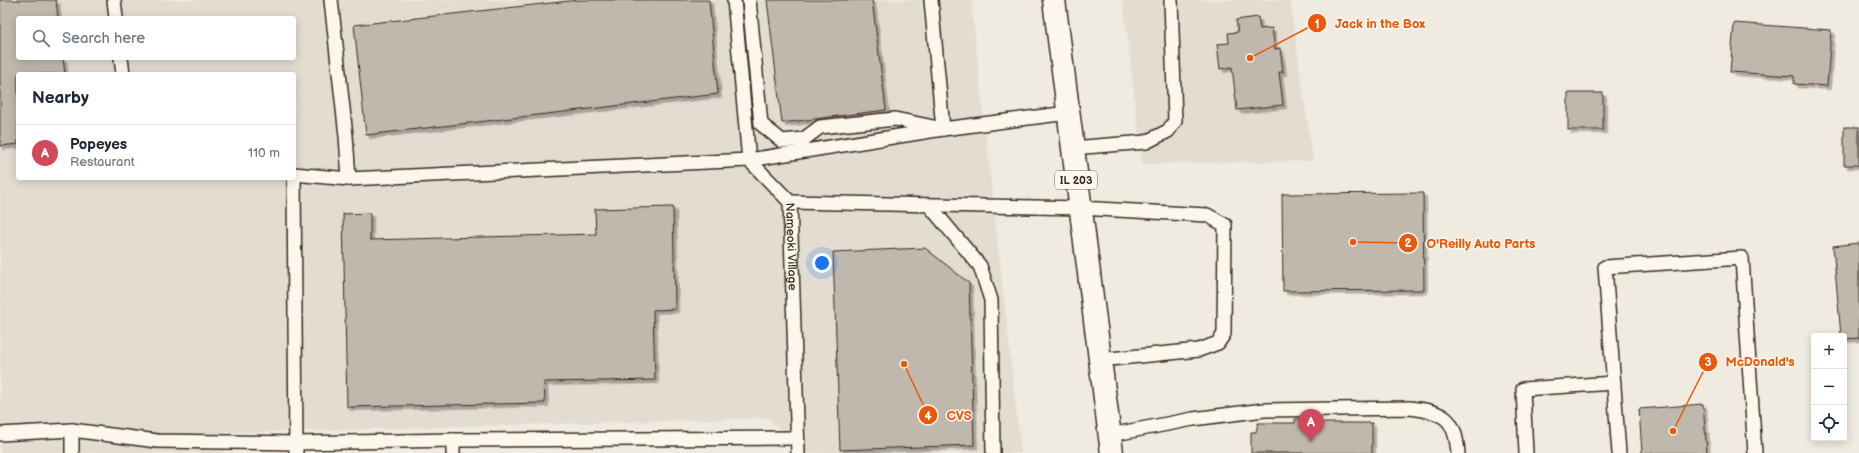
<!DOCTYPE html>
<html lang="en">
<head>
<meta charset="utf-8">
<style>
  body { margin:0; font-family:"Balsamiq Sans",sans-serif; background:#f2f2f3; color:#1f2937 }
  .controls { position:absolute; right:12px; bottom:12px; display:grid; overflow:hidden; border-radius:4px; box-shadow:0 2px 10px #0003 }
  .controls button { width:36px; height:36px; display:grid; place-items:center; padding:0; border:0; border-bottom:1px solid #e0e1e3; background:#fff; color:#1f2937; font:20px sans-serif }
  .you { position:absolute; left:822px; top:263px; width:14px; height:14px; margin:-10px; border:3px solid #fff; border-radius:50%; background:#1a73e8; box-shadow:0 0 0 6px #1a73e833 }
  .badge { display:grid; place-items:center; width:26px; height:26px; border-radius:50%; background:#d1495b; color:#fff; font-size:13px; font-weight:700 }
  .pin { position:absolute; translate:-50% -33px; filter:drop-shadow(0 1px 2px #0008) }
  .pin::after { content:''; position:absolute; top:21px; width:14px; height:12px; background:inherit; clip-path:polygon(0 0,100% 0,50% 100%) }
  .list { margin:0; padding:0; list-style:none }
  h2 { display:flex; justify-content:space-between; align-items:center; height:52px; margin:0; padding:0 16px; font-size:17px }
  h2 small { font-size:13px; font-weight:400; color:#747a83 }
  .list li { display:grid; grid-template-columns:26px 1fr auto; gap:12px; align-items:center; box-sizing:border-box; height:56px; padding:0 16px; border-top:1px solid #e0e1e3 }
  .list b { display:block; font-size:15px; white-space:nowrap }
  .list p { margin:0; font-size:13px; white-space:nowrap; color:#747a83 }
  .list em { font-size:13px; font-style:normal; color:#747a83 }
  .icon { flex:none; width:22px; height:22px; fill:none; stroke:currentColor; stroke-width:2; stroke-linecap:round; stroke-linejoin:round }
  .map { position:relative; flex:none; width:1859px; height:453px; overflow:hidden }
  .search { position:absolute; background:#fff; box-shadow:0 2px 10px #0003; left:16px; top:16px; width:280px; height:44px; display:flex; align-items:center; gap:10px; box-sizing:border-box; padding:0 14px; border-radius:4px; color:#747a83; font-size:15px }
  .panel { position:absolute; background:#fff; box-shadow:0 2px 10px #0003; left:16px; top:72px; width:280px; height:108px; border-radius:4px }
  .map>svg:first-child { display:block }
  .built { fill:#e2dcd1; fill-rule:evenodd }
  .building { fill:#c0b8ad; stroke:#3b2a1e; filter:url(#shadow) }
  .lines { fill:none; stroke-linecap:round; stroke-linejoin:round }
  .lane-casing { stroke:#3b2a1e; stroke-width:16 }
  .primary-casing { stroke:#3b2a1e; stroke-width:25 }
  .lane { stroke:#fbf7ec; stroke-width:13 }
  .primary { stroke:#fbf7ec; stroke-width:22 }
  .labels { text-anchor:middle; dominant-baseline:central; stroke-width:3; stroke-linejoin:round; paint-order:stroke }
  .shield { fill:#fbf7ec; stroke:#75685c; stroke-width:1 }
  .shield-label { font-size:11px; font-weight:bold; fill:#3b2a1e }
  .street-label { font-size:12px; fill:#3b2a1e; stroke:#fbf7ec }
  .leader { fill:none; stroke:#e8590c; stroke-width:1.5 }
  .callout-dot { fill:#e8590c; stroke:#fbf7ec; stroke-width:1.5 }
  .mark-label { font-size:12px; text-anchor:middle; font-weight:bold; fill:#fff }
  .callout-label { font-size:13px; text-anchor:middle; font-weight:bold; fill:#e8590c; stroke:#fbf7ec; stroke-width:3; stroke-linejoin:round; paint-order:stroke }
</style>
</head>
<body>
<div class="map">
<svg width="1859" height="453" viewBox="0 0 1859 453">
  <defs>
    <filter id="shadow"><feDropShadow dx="3.5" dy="3.5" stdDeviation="0" flood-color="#0004"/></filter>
  </defs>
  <rect width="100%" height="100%" fill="#f0ebe0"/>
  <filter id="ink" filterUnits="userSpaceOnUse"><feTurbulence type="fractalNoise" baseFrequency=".025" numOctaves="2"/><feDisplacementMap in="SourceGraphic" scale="8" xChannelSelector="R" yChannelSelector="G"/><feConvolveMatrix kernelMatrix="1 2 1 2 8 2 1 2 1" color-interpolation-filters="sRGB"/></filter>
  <g filter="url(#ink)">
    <g class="built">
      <path d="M 0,0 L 971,0 L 1021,453 L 804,453 L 768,418 L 225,433 L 225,453 L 0,453 ZM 18,18 L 294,18 L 294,58 L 18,58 ZM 18,74 L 294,74 L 294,178 L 18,178 Z"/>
      <path d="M 1123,0 L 1290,0 L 1313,161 L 1142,164 Z"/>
    </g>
    <g class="building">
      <path d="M 0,0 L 56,0 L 58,18 L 18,18 L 18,58 L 63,58 L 65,74 L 18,74 L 18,144 L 0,146 Z"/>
      <path d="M 578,0 L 709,0 L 718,94 L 366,135 L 354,25 Z"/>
      <path d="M 767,0 L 872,0 L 886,110 L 782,123 Z"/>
      <path d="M 1258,17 L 1260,29 L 1272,28 L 1275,49 L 1280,48 L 1283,72 L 1279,72 L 1283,105 L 1237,110 L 1232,67 L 1220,69 L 1217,44 L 1229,43 L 1228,33 L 1238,32 L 1236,20 Z"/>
      <path d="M 1734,23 L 1831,30 L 1827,86 L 1794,84 L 1794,76 L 1730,72 Z"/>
      <rect x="1568" y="93" width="35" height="37"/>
      <rect x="1844" y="127" width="15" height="38"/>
      <path d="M 1423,193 L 1424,290 L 1283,291 L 1282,194 Z"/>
      <path d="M 673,207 L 675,309 L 653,310 L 655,380 L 544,382 L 545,403 L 347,407 L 343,214 L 370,213 L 370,240 L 596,234 L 595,209 Z"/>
      <path d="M 1859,243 L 1859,338 L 1844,339 L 1844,336 L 1841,336 L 1833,246 Z"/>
      <path d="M 925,248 L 969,283 L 974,445 L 840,450 L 833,252 Z"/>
      <path d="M 1703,404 L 1707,453 L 1642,453 L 1639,409 Z"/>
      <path d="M 1295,419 L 1316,419 L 1316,423 L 1372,423 L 1372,453 L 1251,453 L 1251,432 L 1256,432 L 1258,423 L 1295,423 Z"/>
    </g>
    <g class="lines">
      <g class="lane-casing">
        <g id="lane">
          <path d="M 114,0 L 116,18"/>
          <path d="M 331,0 L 346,136 L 349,179"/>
          <path id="s1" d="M 734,0 L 749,160 L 790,202 L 798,453"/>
          <path d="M 749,0 L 761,124 L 782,141 L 804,139 L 820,127 L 895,119 L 943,129 L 931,0"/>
          <path d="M 121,58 L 123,74"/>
          <path d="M 1072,148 L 1146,142 L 1168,131 L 1175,121 L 1171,0"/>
          <path d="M 294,174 L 349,179 L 749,160 L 943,129 L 1068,113"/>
          <path d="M 294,178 L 296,453"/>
          <path d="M 790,202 L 1080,208 L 1207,215 L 1225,225 L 1224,334 L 1218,343 L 1199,350 L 1100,360"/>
          <path d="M 929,205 L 980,266 L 991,300 L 993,453"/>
          <path d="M 72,430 L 72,453"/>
          <path d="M 0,434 L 72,430 L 157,441 L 296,443 L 453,440 L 797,438"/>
          <path d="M 1110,435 L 1193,419 L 1264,410 L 1410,408 C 1444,412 1455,417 1458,453"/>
          <path d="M 453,440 L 453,453"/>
          <path d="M 1526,453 L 1523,389 L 1614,383"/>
          <path d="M 1619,453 L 1605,267 L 1742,258 L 1755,453"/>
        </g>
      </g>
      <g class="primary-casing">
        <path id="primary" d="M 1054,0 L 1112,453"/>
      </g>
      <use href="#lane" class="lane"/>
      <use href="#primary" class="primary"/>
    </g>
  </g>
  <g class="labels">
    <rect class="shield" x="1055" y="171" width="42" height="18" rx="3"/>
    <g class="shield-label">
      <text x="1076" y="180">IL 203</text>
    </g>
    <g class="street-label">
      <text stroke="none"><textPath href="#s1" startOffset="264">Nameoki Village</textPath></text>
    </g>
  </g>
  <path class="leader" d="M1250 58L1317 23M1353 242L1408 243M1673 431L1708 362M904 364L928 415"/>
  <g class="callout-dot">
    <circle cx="1250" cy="58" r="4"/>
    <circle cx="1353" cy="242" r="4"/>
    <circle cx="1673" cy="431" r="4"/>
    <circle cx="904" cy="364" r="4"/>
    <circle cx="1317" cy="23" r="10"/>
    <circle cx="1408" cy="243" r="10"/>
    <circle cx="1708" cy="362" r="10"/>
    <circle cx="928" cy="415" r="10"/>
  </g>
  <g class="mark-label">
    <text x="1317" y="28">1</text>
    <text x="1408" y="247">2</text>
    <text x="1708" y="366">3</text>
    <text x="928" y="420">4</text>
  </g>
  <g class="callout-label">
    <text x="1380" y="28">Jack in the Box</text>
    <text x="1481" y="248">O'Reilly Auto Parts</text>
    <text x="1760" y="366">McDonald's</text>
    <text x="959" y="420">CVS</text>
  </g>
</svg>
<div class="controls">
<button>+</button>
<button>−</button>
<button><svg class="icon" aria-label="locate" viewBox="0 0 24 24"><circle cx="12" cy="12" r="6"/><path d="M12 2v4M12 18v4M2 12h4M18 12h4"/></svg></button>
</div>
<div class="you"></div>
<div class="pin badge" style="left:1311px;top:442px">A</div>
<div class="search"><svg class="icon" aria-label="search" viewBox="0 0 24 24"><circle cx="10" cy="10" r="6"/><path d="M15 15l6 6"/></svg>Search here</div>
<section class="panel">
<h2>Nearby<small></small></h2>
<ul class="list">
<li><span class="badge">A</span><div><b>Popeyes</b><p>Restaurant</p></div><em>110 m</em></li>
</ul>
</section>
</div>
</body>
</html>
